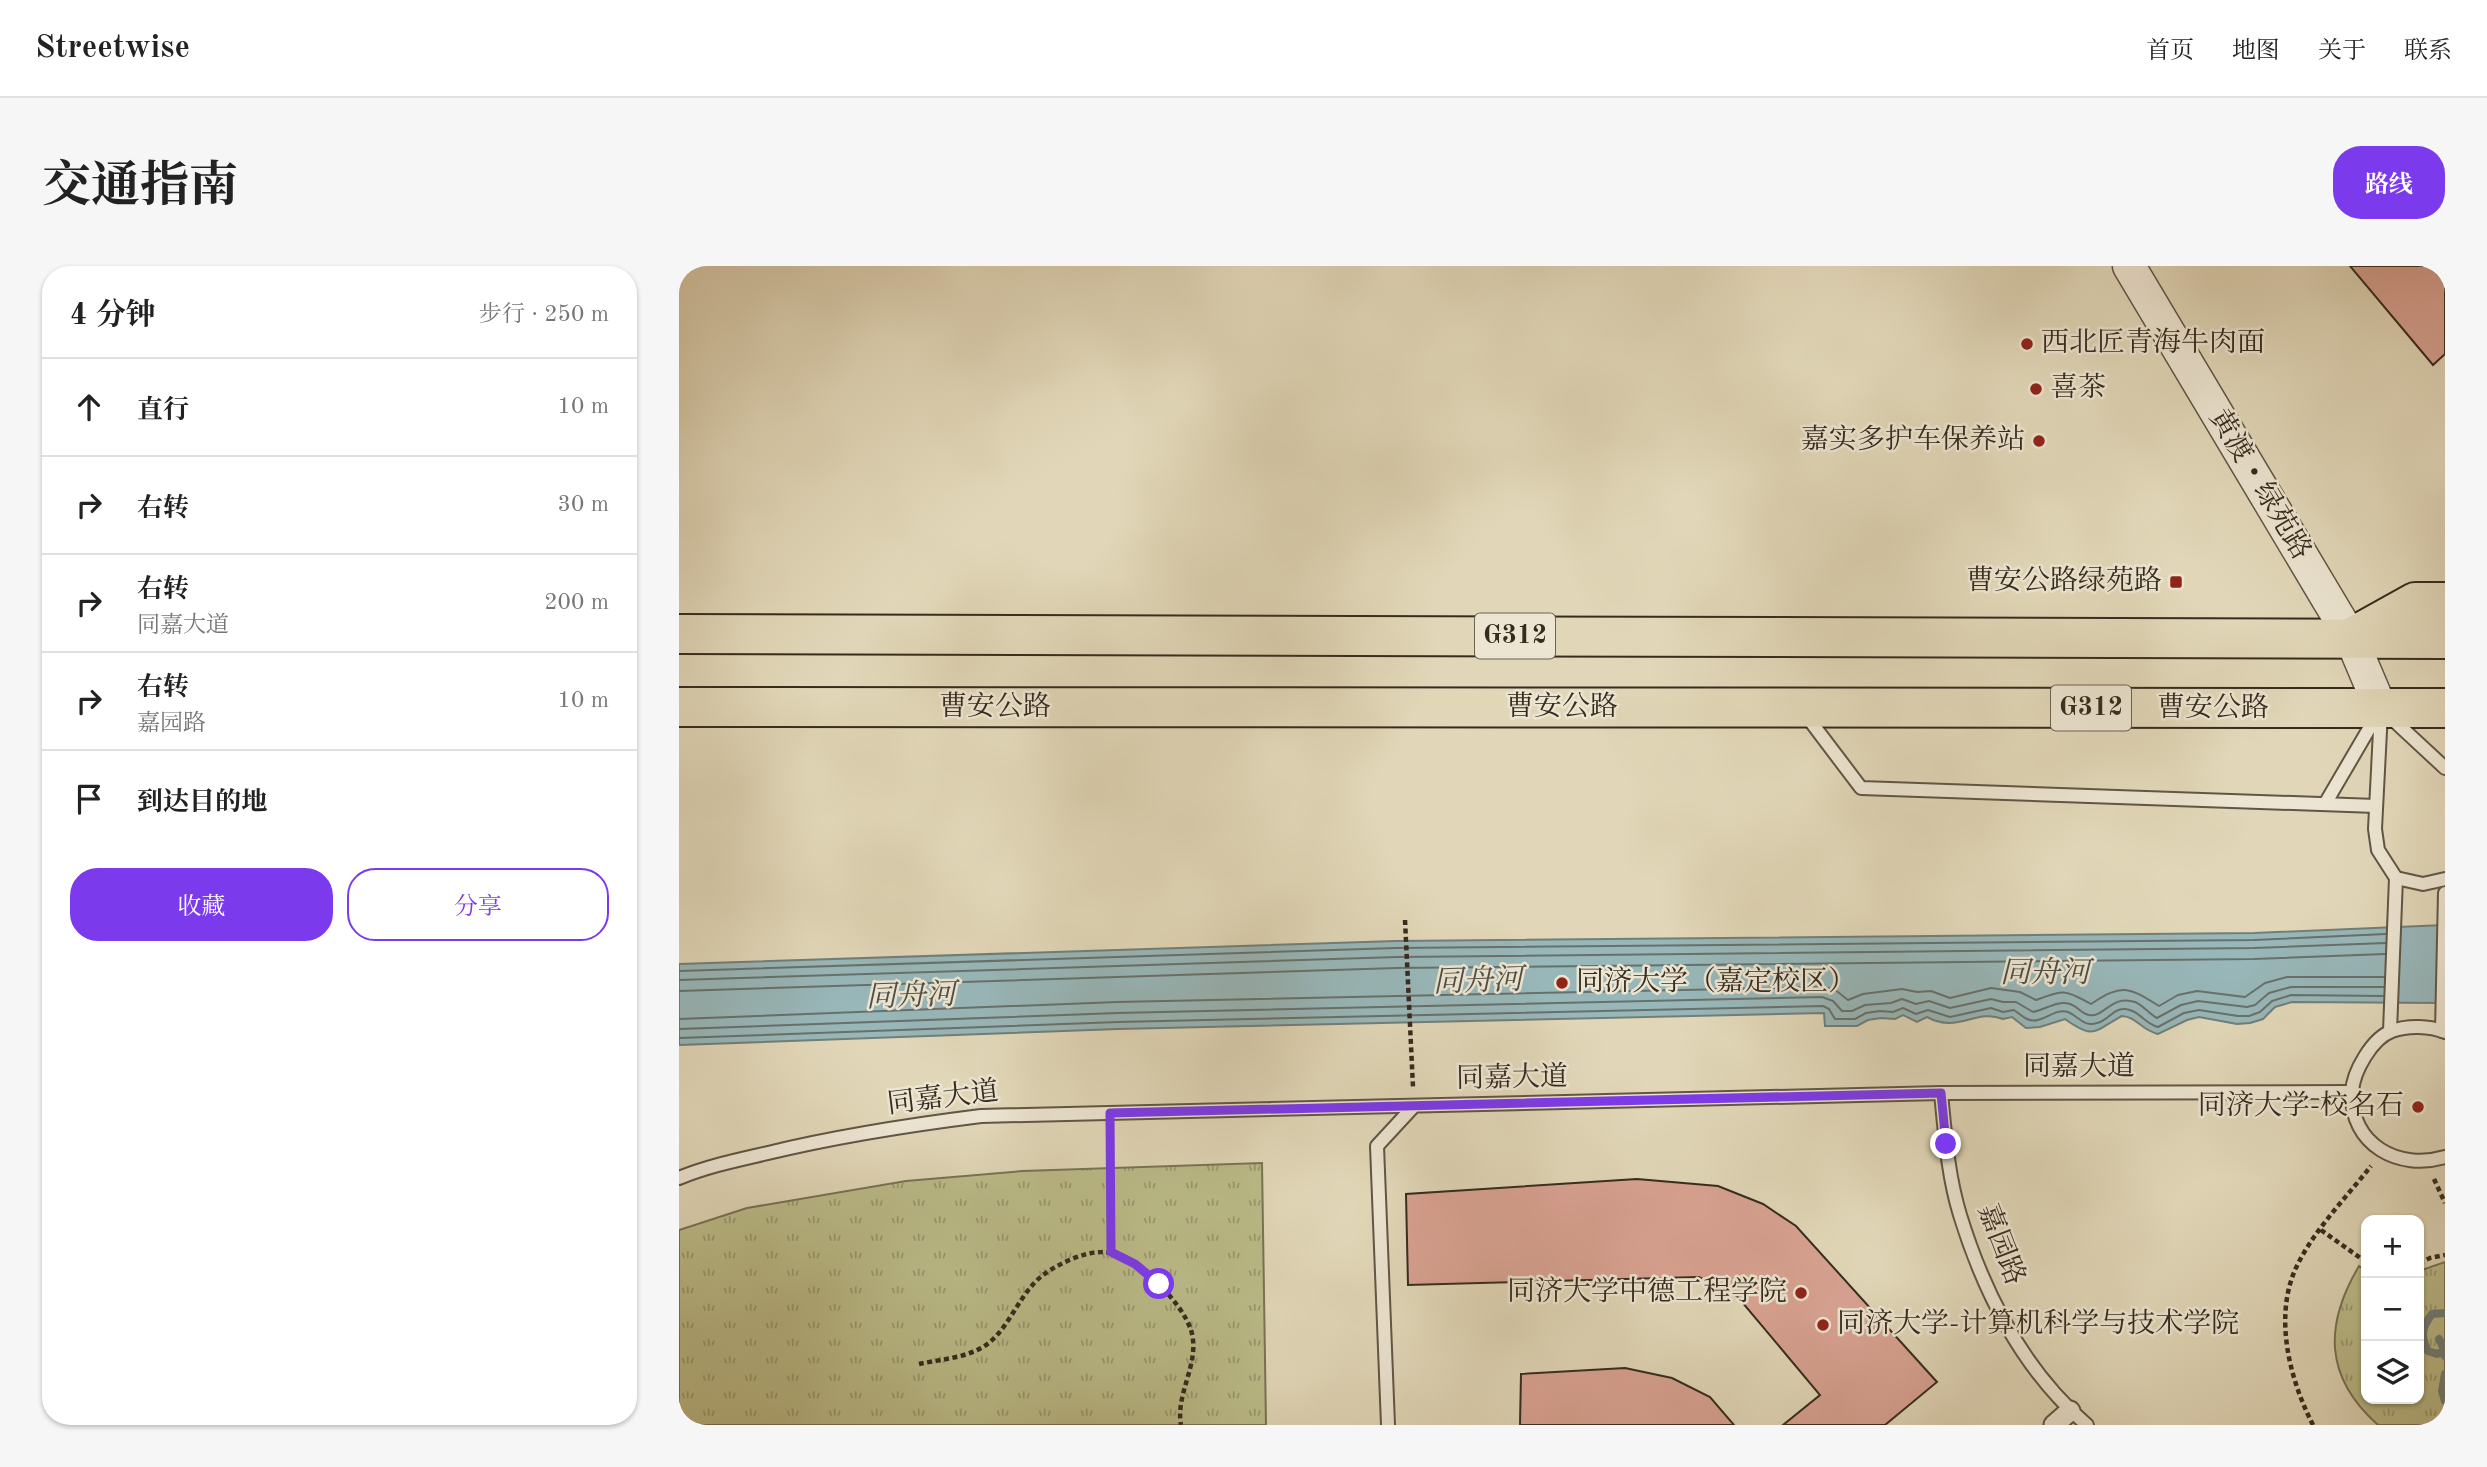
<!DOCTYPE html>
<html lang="zh">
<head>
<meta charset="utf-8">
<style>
  body { margin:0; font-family:"Old Standard TT","Noto Serif SC",serif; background:#f6f6f6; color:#222 }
  .controls { position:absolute; right:21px; bottom:21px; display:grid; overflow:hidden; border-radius:14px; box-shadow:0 2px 5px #0004 }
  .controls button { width:63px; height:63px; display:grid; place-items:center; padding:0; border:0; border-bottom:2px solid #e0e0e0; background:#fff; color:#222; font:35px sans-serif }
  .stop { position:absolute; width:21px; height:21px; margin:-16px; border:5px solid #7c3aed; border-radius:50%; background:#fff }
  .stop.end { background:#7c3aed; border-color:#fff; box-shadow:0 2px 7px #0008 }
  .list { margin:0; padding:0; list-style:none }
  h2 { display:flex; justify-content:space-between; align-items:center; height:91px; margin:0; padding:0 28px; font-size:30px }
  h2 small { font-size:23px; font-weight:400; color:#767676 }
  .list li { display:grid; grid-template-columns:46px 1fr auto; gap:21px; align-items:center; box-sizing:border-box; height:98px; padding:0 28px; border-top:2px solid #e0e0e0 }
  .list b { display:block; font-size:26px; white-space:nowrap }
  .list p { margin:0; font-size:23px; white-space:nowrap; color:#767676 }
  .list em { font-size:23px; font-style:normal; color:#767676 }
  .actions { display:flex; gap:14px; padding:21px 28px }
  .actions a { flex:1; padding:16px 0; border:2px solid #7c3aed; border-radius:28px; text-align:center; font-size:24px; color:#7c3aed }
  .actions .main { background:#7c3aed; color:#fff }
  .icon { flex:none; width:38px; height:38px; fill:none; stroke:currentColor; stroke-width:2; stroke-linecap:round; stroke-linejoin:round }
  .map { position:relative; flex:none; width:1766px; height:1159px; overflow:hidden; border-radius:28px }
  header { display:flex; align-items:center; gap:42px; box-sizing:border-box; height:98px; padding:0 35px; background:#fff; border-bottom:2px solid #e0e0e0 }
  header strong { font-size:33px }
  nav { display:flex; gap:38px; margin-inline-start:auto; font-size:24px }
  .intro { display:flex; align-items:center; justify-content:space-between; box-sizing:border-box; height:168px; padding:0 42px }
  h1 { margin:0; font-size:49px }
  .button { padding:18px 32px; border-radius:28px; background:#7c3aed; color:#fff; font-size:24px; font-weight:700 }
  main { display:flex; gap:42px; padding:0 42px }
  aside { flex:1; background:#fff; border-radius:28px; box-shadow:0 2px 5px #0004 }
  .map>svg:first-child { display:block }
  .grass { fill:url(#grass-tufts); stroke:#787454; stroke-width:2 }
  .water { fill:#98b7b9; stroke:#717f7b; stroke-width:2 }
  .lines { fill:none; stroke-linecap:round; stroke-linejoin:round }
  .shore { stroke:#67716c; stroke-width:2 }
  .stream { stroke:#717f7b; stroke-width:8 }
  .building { fill:#d8a292; stroke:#362b1f; stroke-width:2 }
  .service-casing { stroke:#615645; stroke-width:16 }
  .pedestrian-casing { stroke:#615645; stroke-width:23 }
  .tertiary-casing { stroke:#615645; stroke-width:35 }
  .trunk-casing { stroke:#362b1f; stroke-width:42 }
  .path { stroke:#362b1f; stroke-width:4.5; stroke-dasharray:5 3.5; stroke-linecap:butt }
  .service { stroke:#ece5d1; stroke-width:12 }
  .pedestrian { stroke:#ece5d1; stroke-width:19 }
  .tertiary { stroke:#ece5d1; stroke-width:32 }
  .trunk { stroke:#e1d7b8; stroke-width:38 }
  .route { stroke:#7c3aed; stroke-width:9 }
  .poi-dot { fill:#8f2418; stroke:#ece5d1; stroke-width:2.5 }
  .labels { text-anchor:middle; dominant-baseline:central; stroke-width:5; stroke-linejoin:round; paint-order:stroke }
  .shield { fill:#ece5d1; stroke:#6d6354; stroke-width:2 }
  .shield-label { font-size:26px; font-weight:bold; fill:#362b1f }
  .poi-label { font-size:28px; fill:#362b1f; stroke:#ece5d1; text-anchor:start }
  .street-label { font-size:28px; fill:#362b1f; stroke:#ece5d1 }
  .water-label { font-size:30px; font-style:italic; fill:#4e4e46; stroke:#ece5d1 }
</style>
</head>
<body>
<header>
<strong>Streetwise</strong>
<nav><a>首页</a><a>地图</a><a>关于</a><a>联系</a></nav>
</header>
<div class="intro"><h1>交通指南</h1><a class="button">路线</a></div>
<main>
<aside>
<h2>4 分钟<small>步行 · 250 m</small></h2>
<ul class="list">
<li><svg class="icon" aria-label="ahead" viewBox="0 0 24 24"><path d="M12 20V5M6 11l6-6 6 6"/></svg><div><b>直行</b></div><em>10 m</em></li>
<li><svg class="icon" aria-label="right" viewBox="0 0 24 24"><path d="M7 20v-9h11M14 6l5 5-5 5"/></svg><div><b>右转</b></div><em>30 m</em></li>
<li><svg class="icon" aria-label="right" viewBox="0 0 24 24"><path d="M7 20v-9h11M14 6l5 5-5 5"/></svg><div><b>右转</b><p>同嘉大道</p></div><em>200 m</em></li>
<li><svg class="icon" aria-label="right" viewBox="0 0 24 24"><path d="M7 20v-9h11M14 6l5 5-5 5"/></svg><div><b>右转</b><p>嘉园路</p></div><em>10 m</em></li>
<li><svg class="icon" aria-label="arrive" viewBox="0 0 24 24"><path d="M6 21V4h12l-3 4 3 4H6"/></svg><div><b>到达目的地</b></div></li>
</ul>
<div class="actions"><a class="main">收藏</a><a>分享</a></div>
</aside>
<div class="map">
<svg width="1766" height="1159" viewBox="0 0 1766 1159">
  <defs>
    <pattern id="grass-tufts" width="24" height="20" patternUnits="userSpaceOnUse" patternTransform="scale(1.75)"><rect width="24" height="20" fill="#bbbc89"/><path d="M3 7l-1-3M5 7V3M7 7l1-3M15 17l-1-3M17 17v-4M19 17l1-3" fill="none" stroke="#99996f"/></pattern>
  </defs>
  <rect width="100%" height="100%" fill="#e1d7b8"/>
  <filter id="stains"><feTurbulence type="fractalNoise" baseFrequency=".00286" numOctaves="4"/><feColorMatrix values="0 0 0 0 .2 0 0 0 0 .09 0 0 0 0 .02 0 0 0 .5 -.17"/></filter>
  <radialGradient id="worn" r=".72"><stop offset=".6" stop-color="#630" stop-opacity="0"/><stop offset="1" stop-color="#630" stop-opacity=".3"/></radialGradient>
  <g class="grass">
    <path d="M 583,897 L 587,1159 L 0,1159 L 0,964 L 68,942 L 227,915 L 344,905 Z"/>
    <path d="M 1766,996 L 1766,1159 L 1699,1159 C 1645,1111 1645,1059 1680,1000 L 1687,1005 L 1687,1133 L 1740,1133 L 1740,1005 Z"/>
  </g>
  <path class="water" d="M 1766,659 L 1766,737 L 1613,736 L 1596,741 L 1584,753 L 1571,757 L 1558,758 L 1520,751 L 1508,754 L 1479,768 C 1462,764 1458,751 1443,750 C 1416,764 1416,775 1386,753 L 1361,761 L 1347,762 L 1333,751 L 1324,753 C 1297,742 1279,768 1248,751 L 1238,756 L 1224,749 L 1216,753 L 1202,752 L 1189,754 L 1178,760 L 1146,760 L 1145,747 L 439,763 L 0,779 L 0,698 L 717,675 L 1575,667 Z"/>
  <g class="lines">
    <g class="shore">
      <path d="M 0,705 L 717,682 L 1575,674 L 1707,668"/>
      <path d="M 0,714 L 718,691 L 1575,682 L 1707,677"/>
      <path d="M 0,725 L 718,702 L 1575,693 L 1706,688"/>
      <path d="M 0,753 L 438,736 L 1143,721 L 1155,723 L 1169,734 L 1184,728 L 1223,723 L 1238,726 L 1252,725 L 1271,732 L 1312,722 L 1341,726 L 1357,734 C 1385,724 1386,723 1412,738 C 1444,717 1449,721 1480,740 L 1499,729 L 1518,725 L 1566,731 L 1586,717 L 1608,711 L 1705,711"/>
      <path d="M 0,763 L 439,747 L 1143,731 L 1154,735 L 1163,745 L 1173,745 L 1186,739 L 1212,737 L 1223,733 L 1237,738 L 1250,735 L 1271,742 L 1312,733 L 1324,736 L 1337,736 L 1354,746 C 1366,744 1378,734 1391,738 C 1398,740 1403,748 1410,749 C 1425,752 1433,728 1456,736 C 1464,739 1470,748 1478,752 L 1502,739 L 1519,735 L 1568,741 L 1576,739 L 1590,727 L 1612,721 L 1705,721"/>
      <path d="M 0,772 L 439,756 L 1144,740 L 1150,743 L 1156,753 L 1176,753 L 1187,747 L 1201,745 L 1214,746 L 1224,742 L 1237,748 L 1249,744 L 1271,751 L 1312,742 L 1324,746 L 1335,744 C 1339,747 1344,751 1348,753 C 1362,760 1375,741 1389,746 C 1401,751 1404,761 1418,757 C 1429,755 1434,742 1446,743 C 1460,744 1466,758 1479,761 L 1505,747 L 1520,744 L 1559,750 L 1570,750 L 1581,746 L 1593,735 L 1612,729 L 1704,730"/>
    </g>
    <g class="stream">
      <path d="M 1766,1047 L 1753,1048 C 1743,1061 1741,1070 1749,1085 L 1758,1088 L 1763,1086 L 1766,1090"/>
      <path d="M 1760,1073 L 1765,1083 L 1763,1086"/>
      <path d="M 1766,1108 L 1763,1125 L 1766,1135"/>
    </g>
  </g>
  <g class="building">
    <path d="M 1671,0 L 1766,0 L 1766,88 L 1754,99 Z"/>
    <path d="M 958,913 L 1039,920 L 1084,938 L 1117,960 L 1258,1116 L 1206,1159 L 1104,1159 L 1141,1129 L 1058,1030 L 1020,1011 L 729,1019 L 727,928 Z"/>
    <path d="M 946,1102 L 993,1112 L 1031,1131 L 1055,1159 L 841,1159 L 842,1108 Z"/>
  </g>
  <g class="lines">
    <g class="service-casing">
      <g id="service">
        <path d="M 1702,445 L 1696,563 L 1699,584 L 1717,612 L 1744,618 L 1766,613"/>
        <path d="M 1126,448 L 1182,522 L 1697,540"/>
        <path d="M 1710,450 L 1766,502"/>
        <path d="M 1646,538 L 1698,449"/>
        <path d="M 1711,765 L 1717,612"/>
        <path d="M 1763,765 L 1766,627"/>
        <path d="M 1766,766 C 1751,760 1729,759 1713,765 C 1693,772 1674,806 1673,826 C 1671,879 1720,905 1766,891"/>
        <path d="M 1262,827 C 1266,868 1269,910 1281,949 C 1305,1027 1345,1105 1408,1159"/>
        <path d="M 0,912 C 29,900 59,894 89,887 C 159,870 230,859 302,850 L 1262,827 L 1673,826"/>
        <path d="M 709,1159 L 698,880 L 735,840"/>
      </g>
    </g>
    <g class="pedestrian-casing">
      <path id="pedestrian" d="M 1375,1159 L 1391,1145"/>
    </g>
    <g class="tertiary-casing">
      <path id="tertiary" d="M 1450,0 L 1672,372 L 1702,443"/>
    </g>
    <g class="trunk-casing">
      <g id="trunk">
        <path d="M 0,368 L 1766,373"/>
        <path d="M 1673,371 L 1736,336 L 1766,336"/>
        <path d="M 0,441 L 1766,442"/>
      </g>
    </g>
    <g class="path">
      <path d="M 726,654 L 734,821"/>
      <path d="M 431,866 L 432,986"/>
      <path d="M 1755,913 L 1766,937"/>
      <path d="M 1642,964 L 1687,996"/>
      <path d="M 1740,997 L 1751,992 L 1766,989"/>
      <path d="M 240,1098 C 262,1093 292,1092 311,1076 C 332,1058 341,1027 364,1009 C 379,998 404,986 423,986 C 454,985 503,1036 512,1064 C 522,1097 496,1127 502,1159"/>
      <path d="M 1634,1159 C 1611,1114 1595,1053 1616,1004 C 1633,966 1666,933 1692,900"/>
    </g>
    <use href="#service" class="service"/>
    <use href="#pedestrian" class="pedestrian"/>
    <use href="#tertiary" class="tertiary"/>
    <use href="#trunk" class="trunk"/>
  </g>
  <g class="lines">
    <path class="route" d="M 480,1018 L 456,998 L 432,986 L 431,847 L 1262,827 L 1267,878"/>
  </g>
  <g class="poi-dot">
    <circle cx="1348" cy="78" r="7"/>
    <circle cx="1357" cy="123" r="7"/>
    <circle cx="1360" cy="175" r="7"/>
    <rect x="1490" y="309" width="14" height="14" rx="3.5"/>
    <circle cx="883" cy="717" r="7"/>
    <circle cx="1739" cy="841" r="7"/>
    <circle cx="1122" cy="1027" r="7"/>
    <circle cx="1144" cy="1059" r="7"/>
  </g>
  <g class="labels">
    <g class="shield">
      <rect x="796" y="347.5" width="80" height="45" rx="5"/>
      <rect x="1372" y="419.5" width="80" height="45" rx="5"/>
    </g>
    <g class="shield-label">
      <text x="836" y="370">G312</text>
      <text x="1412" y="442">G312</text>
    </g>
    <g class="poi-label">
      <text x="1362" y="78">西北匠青海牛肉面</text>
      <text x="1371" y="123">喜茶</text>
      <text x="1346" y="175" text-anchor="end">嘉实多护车保养站</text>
      <text x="1483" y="316" text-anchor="end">曹安公路绿苑路</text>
      <text x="897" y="717">同济大学（嘉定校区）</text>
      <text x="1725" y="841" text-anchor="end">同济大学-校名石</text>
      <text x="1108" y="1027" text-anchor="end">同济大学中德工程学院</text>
      <text x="1158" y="1059">同济大学-计算机科学与技术学院</text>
    </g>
    <g class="street-label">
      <text transform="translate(1580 219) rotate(59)">黄渡 • 绿苑路</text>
      <text x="316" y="442">曹安公路</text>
      <text x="883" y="442">曹安公路</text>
      <text x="1534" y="443">曹安公路</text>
      <text x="1400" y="802">同嘉大道</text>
      <text transform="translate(833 813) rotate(-1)">同嘉大道</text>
      <text transform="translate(264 833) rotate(-7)">同嘉大道</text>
      <text transform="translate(1321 979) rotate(69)">嘉园路</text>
    </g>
    <g class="water-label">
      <text x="1366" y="708">同舟河</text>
      <text transform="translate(799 716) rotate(-2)">同舟河</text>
      <text transform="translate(232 731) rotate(-2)">同舟河</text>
    </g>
  </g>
  <rect width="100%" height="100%" filter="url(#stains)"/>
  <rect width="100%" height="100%" fill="url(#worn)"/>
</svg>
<div class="controls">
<button>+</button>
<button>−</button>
<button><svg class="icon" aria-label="layers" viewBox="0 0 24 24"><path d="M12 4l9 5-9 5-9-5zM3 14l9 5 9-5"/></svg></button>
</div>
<div class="stop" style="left:480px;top:1018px"></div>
<div class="stop end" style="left:1267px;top:878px"></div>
</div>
</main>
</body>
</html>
